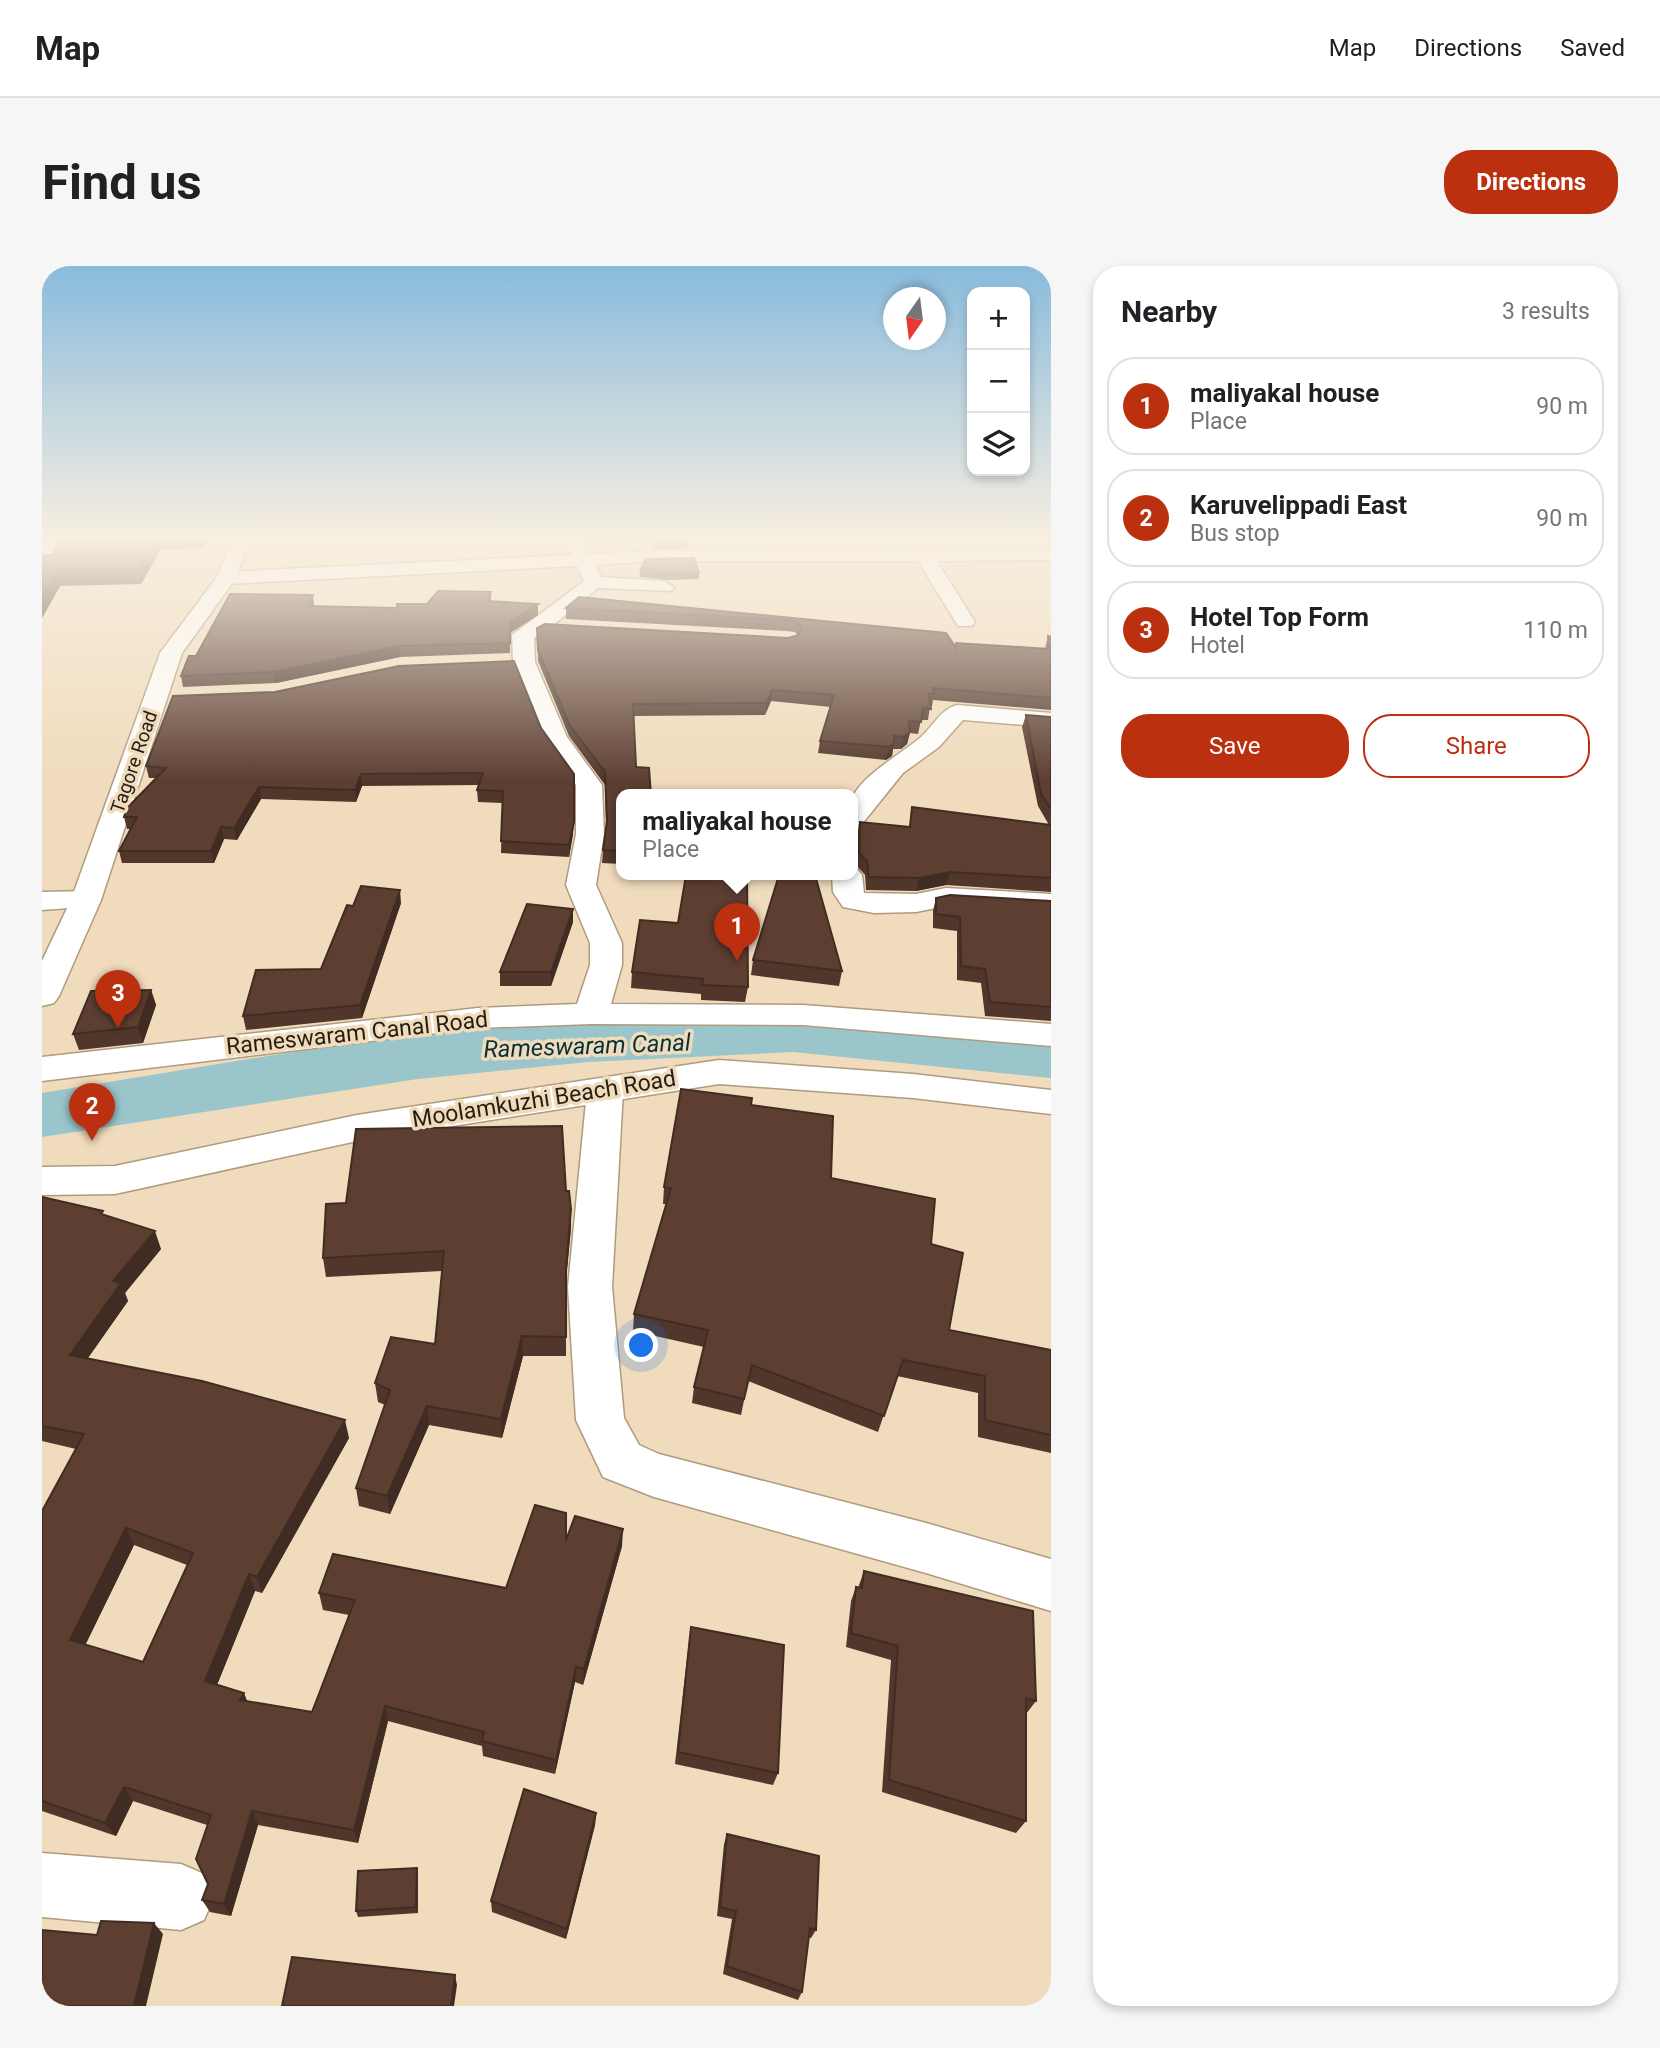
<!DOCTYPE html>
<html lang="en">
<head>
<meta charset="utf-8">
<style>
  body { margin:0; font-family:Roboto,sans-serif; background:#f6f6f6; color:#202124 }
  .controls { position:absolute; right:21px; top:21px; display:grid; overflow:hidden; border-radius:14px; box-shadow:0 4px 10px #0003 }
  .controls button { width:63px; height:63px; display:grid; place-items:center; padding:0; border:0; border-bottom:2px solid #e0e0e0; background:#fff; color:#202124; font:35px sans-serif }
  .compass { position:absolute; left:841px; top:21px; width:63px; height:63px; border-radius:50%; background:#fff; box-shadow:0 4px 10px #0003; rotate:194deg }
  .you { position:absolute; left:600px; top:1080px; width:24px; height:24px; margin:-18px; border:5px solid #fff; border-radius:50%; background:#1a73e8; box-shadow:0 0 0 10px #1a73e833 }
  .badge { display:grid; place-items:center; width:46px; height:46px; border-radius:50%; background:#bb300f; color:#fff; font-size:23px; font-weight:700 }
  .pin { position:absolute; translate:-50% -58px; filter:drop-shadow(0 2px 4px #0008) }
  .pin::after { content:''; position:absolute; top:37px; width:24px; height:21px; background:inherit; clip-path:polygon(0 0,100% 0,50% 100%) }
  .popup { position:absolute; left:574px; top:523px; width:242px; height:91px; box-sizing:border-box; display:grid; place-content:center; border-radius:14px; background:#fff; filter:drop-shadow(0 2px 5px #0005); font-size:23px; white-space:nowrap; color:#757577 }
  .popup b { font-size:26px; color:#202124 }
  .popup::after { content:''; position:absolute; left:50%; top:100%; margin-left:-14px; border:14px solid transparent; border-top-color:#fff }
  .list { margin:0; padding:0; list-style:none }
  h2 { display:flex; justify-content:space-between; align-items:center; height:91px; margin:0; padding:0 28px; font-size:30px }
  h2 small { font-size:23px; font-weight:400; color:#757577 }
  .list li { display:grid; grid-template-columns:46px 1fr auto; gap:21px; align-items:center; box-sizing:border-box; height:98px; margin:0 14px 14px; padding:0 14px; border:2px solid #e0e0e0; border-radius:28px }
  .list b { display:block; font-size:26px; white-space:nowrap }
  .list p { margin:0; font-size:23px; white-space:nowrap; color:#757577 }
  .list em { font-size:23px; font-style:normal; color:#757577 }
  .actions { display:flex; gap:14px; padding:21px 28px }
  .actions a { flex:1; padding:16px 0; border:2px solid #bb300f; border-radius:28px; text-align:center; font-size:24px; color:#bb300f }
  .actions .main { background:#bb300f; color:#fff }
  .icon { flex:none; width:38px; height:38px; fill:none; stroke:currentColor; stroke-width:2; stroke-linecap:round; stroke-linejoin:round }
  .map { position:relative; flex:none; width:1009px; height:1740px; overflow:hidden; border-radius:28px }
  header { display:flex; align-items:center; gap:42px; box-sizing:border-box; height:98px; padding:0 35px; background:#fff; border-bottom:2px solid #e0e0e0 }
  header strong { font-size:33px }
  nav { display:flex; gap:38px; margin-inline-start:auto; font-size:24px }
  .intro { display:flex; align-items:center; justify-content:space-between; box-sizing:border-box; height:168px; padding:0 42px }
  h1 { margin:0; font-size:49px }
  .button { padding:18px 32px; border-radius:28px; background:#bb300f; color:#fff; font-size:24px; font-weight:700 }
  main { display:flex; gap:42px; padding:0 42px }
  aside { flex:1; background:#fff; border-radius:28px; box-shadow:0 4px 10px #0003 }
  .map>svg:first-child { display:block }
  .water { fill:#9ac6cb }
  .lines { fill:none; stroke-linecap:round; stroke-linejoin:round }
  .street-casing { stroke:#af9b7d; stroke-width:3 }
  .secondary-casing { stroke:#af9b7d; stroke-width:3 }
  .street { fill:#fff; fill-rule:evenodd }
  .secondary { fill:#fff; fill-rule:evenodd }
  .wall { fill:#50362b; fill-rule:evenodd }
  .shaded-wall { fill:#412c23 }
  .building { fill:#5d3f32; stroke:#412c23; stroke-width:2; fill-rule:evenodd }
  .labels { text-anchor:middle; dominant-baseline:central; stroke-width:7; stroke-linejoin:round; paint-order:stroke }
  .far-street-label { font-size:19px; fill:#261e13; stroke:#f0dbbc }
  .street-label { font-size:23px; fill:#261e13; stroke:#f0dbbc }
  .water-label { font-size:24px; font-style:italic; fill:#063237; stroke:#f0dbbc }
</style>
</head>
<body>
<header>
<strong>Map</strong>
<nav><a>Map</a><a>Directions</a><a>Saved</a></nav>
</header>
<div class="intro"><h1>Find us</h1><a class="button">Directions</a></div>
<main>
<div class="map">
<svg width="1009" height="1740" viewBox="0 0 1009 1740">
  <rect width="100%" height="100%" fill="#f0dbbc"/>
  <path class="water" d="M 749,755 L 1009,777 L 1009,812 L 751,786 L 546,796 L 376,813 L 0,871 L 0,827 L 432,756 Z"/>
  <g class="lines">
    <g class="street-casing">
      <g id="street">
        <path d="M 67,271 L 138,271 L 129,276 L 0,288 L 0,278 Z"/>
        <path d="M 524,271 L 538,271 L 547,288 L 615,285 L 1009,284 L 1009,294 L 895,295 L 933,356 L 930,360 L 916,360 L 876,295 L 615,295 L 553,299 L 559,311 L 622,315 L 632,321 L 629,325 L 556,322 L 505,364 L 492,372 L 493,396 L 525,471 L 560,519 L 562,568 L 554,619 L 580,677 L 580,699 L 569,738 L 761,739 L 1009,758 L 1009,780 L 761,759 L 549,758 L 436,762 L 0,815 L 0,791 L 436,742 L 535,738 L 548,699 L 548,677 L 524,619 L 534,568 L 534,519 L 501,472 L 471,396 L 470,369 L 542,315 L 535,300 L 184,318 L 174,312 L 184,306 L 529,289 L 522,274 Z"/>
        <path d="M 915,439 L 1009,447 L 1009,461 L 921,454 L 897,481 L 861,507 L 820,558 L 810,560 C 810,552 808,540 810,533 C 817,511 862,486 879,471 C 891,460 899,443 915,439 Z"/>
        <path d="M 810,602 L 815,603 L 820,609 L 822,627 L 874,628 L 904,622 L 1009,628 L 1009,646 L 904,640 L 874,646 L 832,647 L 801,641 L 791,626 L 790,609 L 810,609 Z"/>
        <path d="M 44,625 L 55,628 L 59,634 L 55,640 L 0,644 L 0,626 Z"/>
        <path d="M 563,813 L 576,816 L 581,825 L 570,1021 L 582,1152 L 597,1179 L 617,1188 L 884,1257 L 1009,1293 L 1009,1345 L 884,1307 L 612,1231 L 561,1211 L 534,1154 L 526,1021 L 545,825 L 550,816 Z"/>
        <path d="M 0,1587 L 139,1598 L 162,1608 L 172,1631 L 162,1654 L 139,1664 L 0,1651 Z"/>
      </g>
    </g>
    <g class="secondary-casing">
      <g id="secondary">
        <path d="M 191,271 L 209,271 L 194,312 L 140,387 L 59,634 L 17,730 L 12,737 L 0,740 L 0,695 L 29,634 L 118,387 L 175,311 Z"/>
        <path d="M 677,794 L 871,808 L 1009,824 L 1009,848 L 871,832 L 677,818 L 315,875 L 73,928 L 0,929 L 0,901 L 73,900 L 315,849 Z"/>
      </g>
    </g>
    <use href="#street" class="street"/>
    <use href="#secondary" class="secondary"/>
  </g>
  <g class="wall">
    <path d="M 116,271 L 168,271 L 161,282 L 119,283 L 99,318 L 18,320 L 0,352 L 11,289 Z"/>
    <path d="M 542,271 L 644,271 L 646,277 L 646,282 L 612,283 L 613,275 L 544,277 Z"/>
    <path d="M 598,305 L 657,307 L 657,313 L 625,314 L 598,311 Z"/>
    <path d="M 449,326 L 449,335 L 496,349 L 468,367 L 468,387 L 358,391 L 234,417 L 141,421 L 139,410 L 154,390 L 272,339 L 271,340 L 355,342 Z"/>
    <path d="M 537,331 L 904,367 L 913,380 L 914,377 L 1003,383 L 1006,370 L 1009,371 L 1009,444 L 891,434 L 890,440 L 888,440 L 886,454 L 879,454 L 876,468 L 868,467 L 865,478 L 859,483 L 851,483 L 850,490 L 844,494 L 776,487 L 778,475 L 789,441 L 729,435 L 723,449 L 592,450 L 579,529 L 579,598 L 560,597 L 561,584 L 564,560 L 563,519 L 527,470 L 496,395 L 495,362 L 746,372 L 756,370 L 753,366 L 745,365 L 524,353 L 524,342 Z"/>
    <path d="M 357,400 L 531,568 L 527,591 L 459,587 L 460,537 L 436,536 L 435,524 L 437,519 L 320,520 L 314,536 L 219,533 L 195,574 L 182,573 L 172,597 L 80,597 L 77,585 L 89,563 L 85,563 L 82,551 L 114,512 L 107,512 L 104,500 L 233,426 Z"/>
    <path d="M 984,449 L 1009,451 L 1009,626 L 904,619 L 874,625 L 824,624 L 823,609 L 815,600 L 815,569 L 818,556 L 867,561 L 870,541 L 1007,559 L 996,540 L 980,461 Z"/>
    <path d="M 894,632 L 1009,635 L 1009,755 L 943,750 L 939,717 L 915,714 L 915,665 L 891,662 L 891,645 Z"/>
    <path d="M 359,637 L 320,752 L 204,764 L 201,750 L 279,703 Z"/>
    <path d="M 598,654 L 706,721 L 703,736 L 659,734 L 659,728 L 589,722 L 590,706 Z"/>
    <path d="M 531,656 L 509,720 L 458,720 L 458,706 Z"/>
    <path d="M 711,694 L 800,705 L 797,720 L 709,709 Z"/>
    <path d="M 109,724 L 114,739 L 101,777 L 37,784 L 31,768 Z"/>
    <path d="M 709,839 L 789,912 L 889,978 L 907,1064 L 1009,1084 L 1009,1187 L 936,1171 L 936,1127 L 855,1110 L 836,1166 L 706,1115 L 699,1149 L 650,1137 L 652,1121 L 662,1081 L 591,1065 L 592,1048 L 624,938 L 621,938 L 622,921 Z"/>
    <path d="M 524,925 L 529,962 L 524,1016 L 524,1090 L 481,1090 L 460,1172 L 387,1159 L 348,1248 L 317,1240 L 314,1222 L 343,1139 L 336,1136 L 333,1117 L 393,1078 L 400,1005 L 284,1011 L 281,992 Z"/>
    <path d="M 0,931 L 63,949 L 119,983 L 83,1027 L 86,1035 L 46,1092 L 307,1172 L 220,1327 L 213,1325 L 175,1419 L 205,1435 L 270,1446 L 307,1349 L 281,1344 L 277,1327 L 464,1322 L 524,1274 L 580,1280 L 541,1419 L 533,1416 L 513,1508 L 441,1490 L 440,1480 L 346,1455 L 316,1577 L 216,1559 L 189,1650 L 168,1646 L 160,1634 L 166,1618 L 165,1559 L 91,1535 L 74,1570 L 0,1545 L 0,1245 L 34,1183 L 0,1175 ZM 92,1279 L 145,1299 L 101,1396 L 43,1379 Z"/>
    <path d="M 822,1305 L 994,1435 L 984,1448 L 984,1555 L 974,1567 L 840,1526 L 849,1394 L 804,1381 L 809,1335 L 814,1321 L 816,1322 Z"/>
    <path d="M 649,1361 L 736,1507 L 731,1519 L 633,1498 L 647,1375 Z"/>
    <path d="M 554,1547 L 553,1559 L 524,1673 L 450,1646 L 449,1635 Z"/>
    <path d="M 685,1568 L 774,1664 L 769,1672 L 767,1672 L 760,1726 L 756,1734 L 681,1708 L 690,1653 L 675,1650 L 682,1578 Z"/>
    <path d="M 376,1608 L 376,1647 L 316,1651 L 314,1645 Z"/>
  </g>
  <g class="shaded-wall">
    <path d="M 116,271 L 117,271 L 119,283 L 99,318 L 96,305 Z"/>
    <path d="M 159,271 L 168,271 L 161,282 Z"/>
    <path d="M 14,306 L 18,320 L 0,352 L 0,330 Z"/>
    <path d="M 271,329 L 272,339 L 266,351 L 265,340 Z"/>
    <path d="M 496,338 L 496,349 L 468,367 L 468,387 L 468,356 Z"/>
    <path d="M 357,380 L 358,391 L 234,417 L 232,406 Z"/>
    <path d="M 730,424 L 729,435 L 723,449 L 725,437 Z"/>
    <path d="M 868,466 L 865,478 L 859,483 L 861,471 Z"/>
    <path d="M 852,477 L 850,490 L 844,494 L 847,481 Z"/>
    <path d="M 319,508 L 320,520 L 314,536 L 313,524 Z"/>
    <path d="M 217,521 L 219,533 L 195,574 L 192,562 Z"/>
    <path d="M 532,556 L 531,568 L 527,591 L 527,579 Z"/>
    <path d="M 179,561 L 182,573 L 172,597 L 169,585 Z"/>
    <path d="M 908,606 L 904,619 L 874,625 L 877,612 Z"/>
    <path d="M 358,624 L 359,637 L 320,752 L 318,739 Z"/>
    <path d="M 531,643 L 531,656 L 509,720 L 509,706 Z"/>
    <path d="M 109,724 L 114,739 L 101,777 L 96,761 Z"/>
    <path d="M 529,943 L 529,962 L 523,1021 L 524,1002 Z"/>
    <path d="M 113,965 L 119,983 L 83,1027 L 86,1035 L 36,1106 L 28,1089 L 71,1015 Z"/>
    <path d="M 480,1070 L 481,1090 L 460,1172 L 459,1153 Z"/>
    <path d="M 385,1140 L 387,1159 L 348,1248 L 345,1230 Z"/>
    <path d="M 303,1154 L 307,1172 L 220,1327 L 215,1311 Z"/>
    <path d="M 84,1262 L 92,1279 L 38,1390 L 28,1374 Z"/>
    <path d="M 581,1263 L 580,1280 L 541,1419 L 542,1403 Z"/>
    <path d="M 207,1308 L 213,1325 L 170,1431 L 163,1415 Z"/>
    <path d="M 534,1401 L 533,1416 L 513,1508 L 514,1494 Z"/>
    <path d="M 202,1427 L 208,1442 L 198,1434 Z"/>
    <path d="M 343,1440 L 346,1455 L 316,1577 L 312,1564 Z"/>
    <path d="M 82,1521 L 91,1535 L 74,1570 L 63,1557 Z"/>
    <path d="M 210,1545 L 216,1559 L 189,1650 L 182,1638 Z"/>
    <path d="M 554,1547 L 553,1559 L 524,1673 L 525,1663 Z"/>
    <path d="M 375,1602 L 376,1608 L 376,1647 L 374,1641 Z"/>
    <path d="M 112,1657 L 121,1668 L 104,1740 L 92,1740 Z"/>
    <path d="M 413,1709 L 415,1719 L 412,1740 L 409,1740 Z"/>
  </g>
  <g class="building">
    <path d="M 61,271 L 116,271 L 96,305 L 14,306 L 0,330 L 0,290 L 11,289 L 16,276 Z"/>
    <path d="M 614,271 L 644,271 L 646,277 L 612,277 Z"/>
    <path d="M 652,292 L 657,307 L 626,308 L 598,305 L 604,293 Z"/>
    <path d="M 396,325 L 449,326 L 446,335 L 496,338 L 468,356 L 468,377 L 357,380 L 232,406 L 139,410 L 147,390 L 154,390 L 188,328 L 271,329 L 265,340 L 355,342 L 355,338 L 385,338 Z"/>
    <path d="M 537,331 L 904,367 L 914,382 L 914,377 L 1007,383 L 1006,370 L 1009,371 L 1009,432 L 891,422 L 892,428 L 887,428 L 889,443 L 881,442 L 879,456 L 867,455 L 868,466 L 861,471 L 852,470 L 852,477 L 847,481 L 778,475 L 792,429 L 730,424 L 725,437 L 591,438 L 594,501 L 607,502 L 609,529 L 579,529 L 579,585 L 561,584 L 565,555 L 563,506 L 527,458 L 496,384 L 495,362 L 503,358 L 746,372 L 757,369 L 760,362 L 755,356 L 747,354 L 524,342 Z"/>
    <path d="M 472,395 L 499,462 L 532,508 L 532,556 L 527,579 L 459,575 L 461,525 L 435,524 L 441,507 L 319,508 L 313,524 L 217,521 L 192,562 L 179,561 L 169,585 L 77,585 L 95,551 L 82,551 L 85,542 L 124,502 L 104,500 L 131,430 L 233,426 L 357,400 Z"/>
    <path d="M 984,449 L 1009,451 L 1009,543 L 999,528 Z"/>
    <path d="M 870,541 L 1009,559 L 1009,612 L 908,606 L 877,612 L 827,611 L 825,595 L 817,587 L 818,556 L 868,561 Z"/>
    <path d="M 644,609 L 705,609 L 706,721 L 660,719 L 661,713 L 590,706 L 598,654 L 636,657 Z"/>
    <path d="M 737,609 L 773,609 L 800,705 L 711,694 Z"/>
    <path d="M 319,620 L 358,624 L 318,739 L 201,750 L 214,704 L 279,703 L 305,639 L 311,640 Z"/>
    <path d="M 908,629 L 1009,635 L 1009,741 L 948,736 L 943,703 L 919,700 L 918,651 L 894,648 L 894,632 Z"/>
    <path d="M 485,638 L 531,643 L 509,706 L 458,706 Z"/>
    <path d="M 109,724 L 96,761 L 31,768 L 49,725 Z"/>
    <path d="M 639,823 L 710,832 L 709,839 L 791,850 L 789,912 L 893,933 L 889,978 L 921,987 L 907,1064 L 1009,1084 L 1009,1169 L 943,1154 L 943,1110 L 861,1094 L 842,1150 L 710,1099 L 702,1133 L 652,1121 L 666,1064 L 592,1048 L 629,922 L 622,921 Z"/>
    <path d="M 520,860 L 524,925 L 527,925 L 529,943 L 524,1002 L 524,1071 L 480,1070 L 459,1153 L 385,1140 L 345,1230 L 314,1222 L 348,1124 L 333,1117 L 349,1071 L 393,1078 L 402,985 L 281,992 L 284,938 L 304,937 L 314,863 Z"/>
    <path d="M 0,931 L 61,945 L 59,948 L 113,965 L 71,1015 L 79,1017 L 28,1089 L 160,1115 L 303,1154 L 215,1311 L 207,1308 L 163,1415 L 202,1427 L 198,1434 L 270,1446 L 313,1334 L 277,1327 L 291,1288 L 464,1322 L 493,1239 L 524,1247 L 524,1274 L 533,1250 L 581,1263 L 542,1403 L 534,1401 L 514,1494 L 440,1475 L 442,1466 L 343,1440 L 312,1564 L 210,1545 L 182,1638 L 160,1634 L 166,1618 L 154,1593 L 169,1549 L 82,1521 L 63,1557 L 0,1535 L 0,1245 L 42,1168 L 0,1160 ZM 84,1262 L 151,1287 L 101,1396 L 28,1374 Z"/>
    <path d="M 822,1305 L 991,1345 L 994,1435 L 984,1432 L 984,1555 L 847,1514 L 856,1380 L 809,1367 L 814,1321 L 820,1322 Z"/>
    <path d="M 649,1361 L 742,1379 L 736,1507 L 636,1486 Z"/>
    <path d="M 482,1523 L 554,1547 L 525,1663 L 449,1635 Z"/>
    <path d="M 685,1568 L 777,1590 L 774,1664 L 768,1662 L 760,1726 L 685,1700 L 694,1645 L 678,1641 Z"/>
    <path d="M 375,1602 L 374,1641 L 314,1645 L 316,1605 Z"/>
    <path d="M 59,1655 L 112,1657 L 92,1740 L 0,1740 L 0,1664 L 55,1669 Z"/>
    <path d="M 250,1691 L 413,1709 L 409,1740 L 240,1740 Z"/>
  </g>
  <linearGradient id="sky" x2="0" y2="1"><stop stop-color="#89bbdc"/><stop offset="0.53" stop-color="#f8efe1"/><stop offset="1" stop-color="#f8efe1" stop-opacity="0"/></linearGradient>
  <rect width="1009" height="515" fill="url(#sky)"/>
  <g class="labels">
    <g class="far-street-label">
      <text transform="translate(92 496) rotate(-71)">Tagore Road</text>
    </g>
    <g class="street-label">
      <text transform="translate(315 767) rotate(-6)">Rameswaram Canal Road</text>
      <text transform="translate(502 833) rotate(-9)">Moolamkuzhi Beach Road</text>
    </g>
    <g class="water-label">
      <text transform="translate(545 780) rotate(-2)">Rameswaram Canal</text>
    </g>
  </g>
</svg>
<div class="controls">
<button>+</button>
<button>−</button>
<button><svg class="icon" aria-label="layers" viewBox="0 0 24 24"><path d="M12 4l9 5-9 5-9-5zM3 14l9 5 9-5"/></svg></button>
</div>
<svg class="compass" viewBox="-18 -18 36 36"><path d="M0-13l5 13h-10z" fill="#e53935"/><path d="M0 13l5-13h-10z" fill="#757577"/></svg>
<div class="you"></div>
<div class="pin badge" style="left:695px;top:695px">1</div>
<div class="popup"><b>maliyakal house</b>Place</div>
<div class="pin badge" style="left:50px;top:875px">2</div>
<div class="pin badge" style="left:76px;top:762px">3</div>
</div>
<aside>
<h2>Nearby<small>3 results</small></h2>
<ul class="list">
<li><span class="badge">1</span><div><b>maliyakal house</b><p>Place</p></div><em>90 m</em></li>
<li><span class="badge">2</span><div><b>Karuvelippadi East</b><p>Bus stop</p></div><em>90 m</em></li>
<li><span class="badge">3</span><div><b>Hotel Top Form</b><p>Hotel</p></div><em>110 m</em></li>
</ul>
<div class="actions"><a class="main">Save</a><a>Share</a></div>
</aside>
</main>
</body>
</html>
